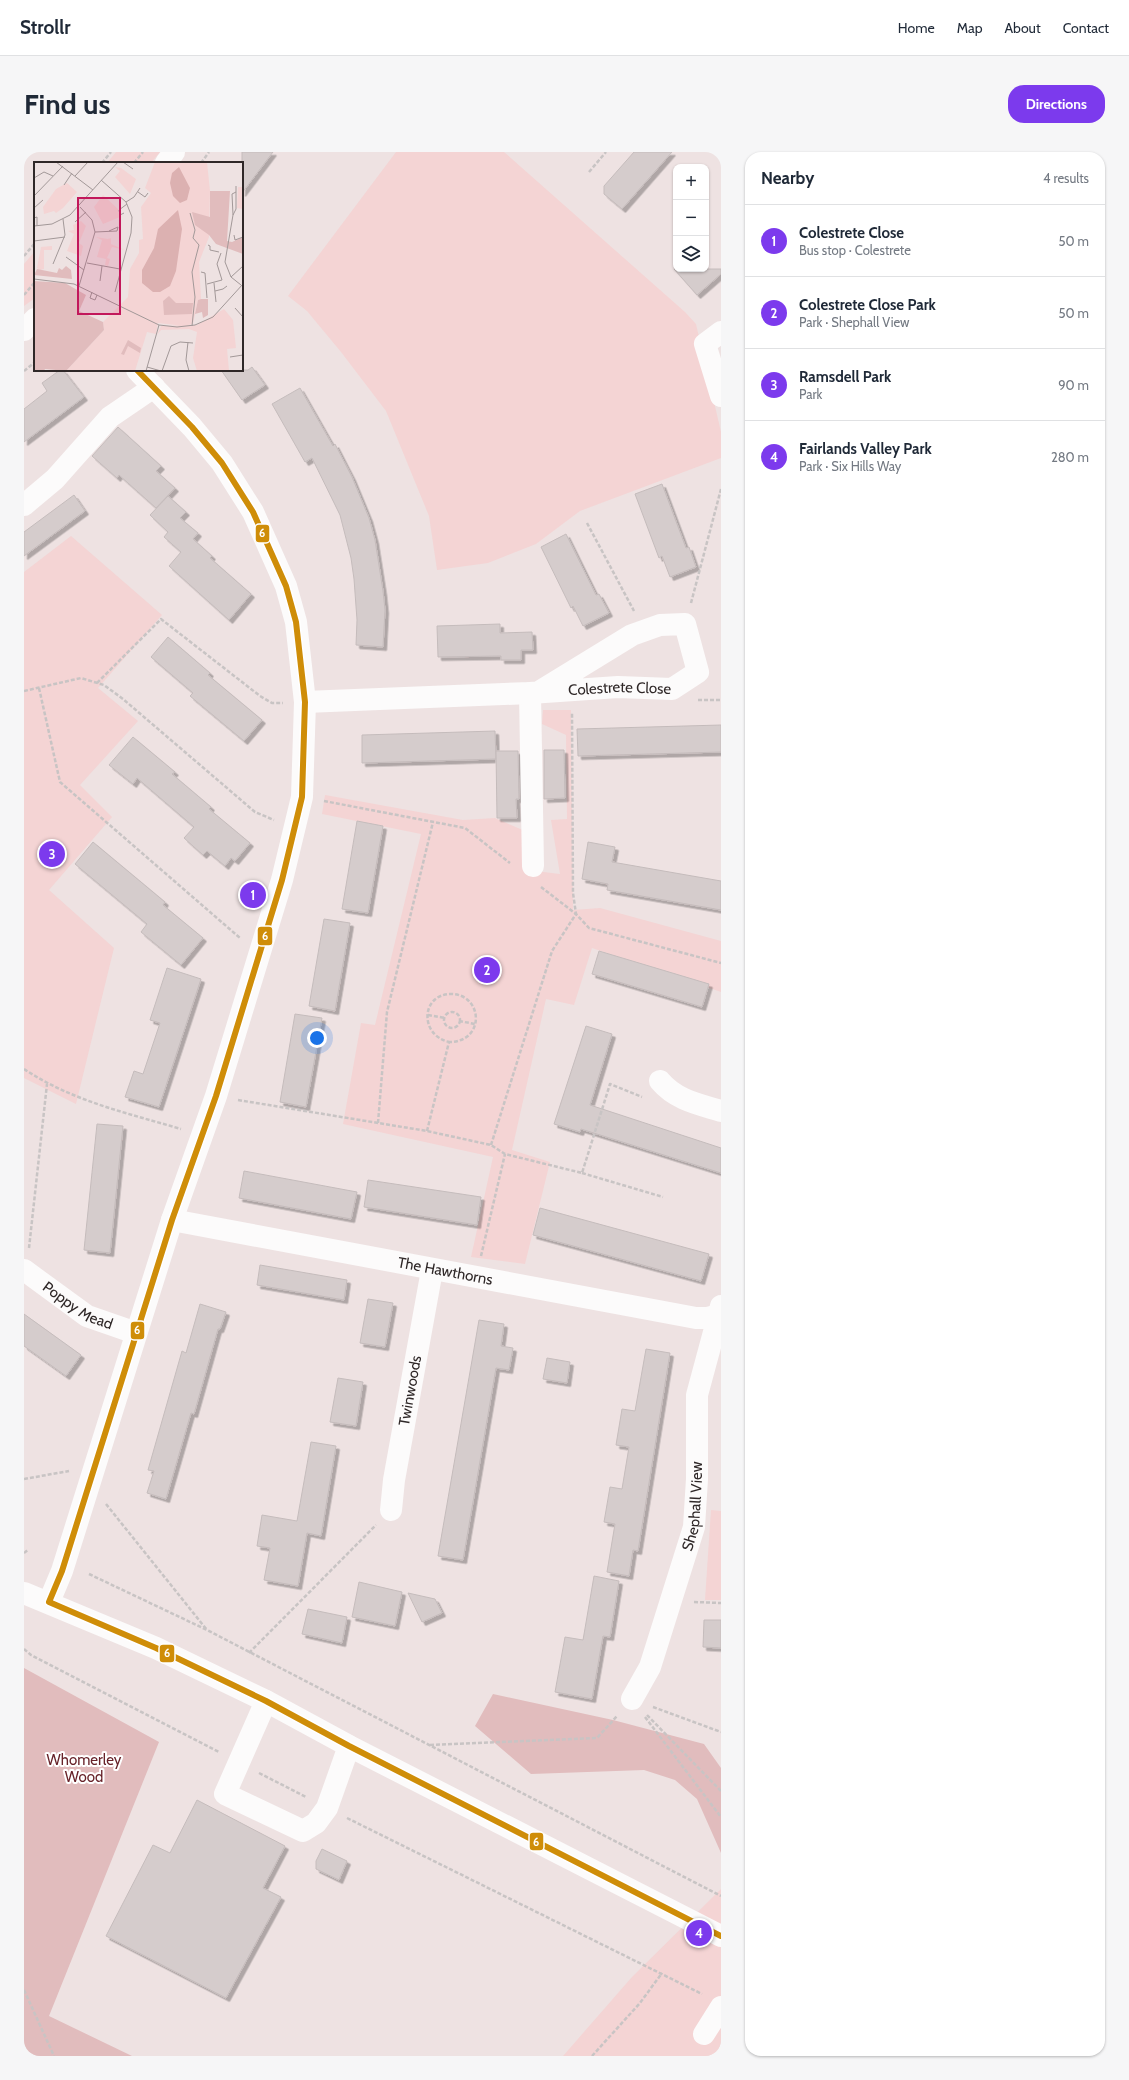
<!DOCTYPE html>
<html lang="en">
<head>
<meta charset="utf-8">
<style>
  body { margin:0; font-family:Cabin,sans-serif; background:#f6f6f7; color:#1f2937 }
  .controls { position:absolute; right:12px; top:12px; display:grid; overflow:hidden; border-radius:8px; box-shadow:0 1px 3px #0004 }
  .controls button { width:36px; height:36px; display:grid; place-items:center; padding:0; border:0; border-bottom:1px solid #e0e1e3; background:#fff; color:#1f2937; font:20px sans-serif }
  .you { position:absolute; left:293px; top:886px; width:14px; height:14px; margin:-10px; border:3px solid #fff; border-radius:50%; background:#1a73e8; box-shadow:0 0 0 6px #1a73e833 }
  .badge { display:grid; place-items:center; width:26px; height:26px; border-radius:50%; background:#7c3aed; color:#fff; font-size:13px; font-weight:700 }
  .pin { position:absolute; translate:-50% -50%; border:2px solid #fff; box-shadow:0 1px 4px #0006 }
  .list { margin:0; padding:0; list-style:none }
  h2 { display:flex; justify-content:space-between; align-items:center; height:52px; margin:0; padding:0 16px; font-size:17px }
  h2 small { font-size:13px; font-weight:400; color:#747a83 }
  .list li { display:grid; grid-template-columns:26px 1fr auto; gap:12px; align-items:center; box-sizing:border-box; height:72px; padding:0 16px; border-top:1px solid #e0e1e3 }
  .list b { display:block; font-size:15px; white-space:nowrap }
  .list p { margin:0; font-size:13px; white-space:nowrap; color:#747a83 }
  .list em { font-size:13px; font-style:normal; color:#747a83 }
  .icon { flex:none; width:22px; height:22px; fill:none; stroke:currentColor; stroke-width:2; stroke-linecap:round; stroke-linejoin:round }
  .map { position:relative; flex:none; width:697px; height:1904px; overflow:hidden; border-radius:16px }
  header { display:flex; align-items:center; gap:24px; box-sizing:border-box; height:56px; padding:0 20px; background:#fff; border-bottom:1px solid #e0e1e3 }
  header strong { font-size:19px }
  nav { display:flex; gap:22px; margin-inline-start:auto; font-size:14px }
  .intro { display:flex; align-items:center; justify-content:space-between; box-sizing:border-box; height:96px; padding:0 24px }
  h1 { margin:0; font-size:28px }
  .button { padding:10px 18px; border-radius:16px; background:#7c3aed; color:#fff; font-size:14px; font-weight:700 }
  main { display:flex; gap:24px; padding:0 24px }
  aside { flex:1; background:#fff; border-radius:16px; box-shadow:0 1px 3px #0004 }
  .map>svg:first-child { display:block }
  .green { fill:#f4d4d4 }
  .forest { fill:#e1bcbd }
  .building { fill:#d5cccc; stroke:#c5bcbc; filter:url(#shadow) }
  .lines { fill:none; stroke-linecap:round; stroke-linejoin:round }
  .path { stroke:#c8c4c4; stroke-width:2.5; stroke-dasharray:4 2; stroke-linecap:butt }
  .minor { stroke:#fcfbfb; stroke-width:22 }
  .bus-1-casing { stroke:#fff; stroke-width:9 }
  .bus-1 { stroke:#cf8d08; stroke-width:6 }
  .labels { text-anchor:middle; dominant-baseline:central; stroke-width:4; stroke-linejoin:round; paint-order:stroke }
  .street-label { font-size:15px; fill:#2f2828; stroke:#fff }
  .park-label { font-size:15px; fill:#672229; stroke:#fff }
  .inset-road { fill:none; stroke:#a29898; stroke-width:1 }
  .view { fill:#c2185b; fill-opacity:0.15; stroke:#c2185b; stroke-width:2 }
  .inset-edge { fill:none; stroke:#2f2828; stroke-width:2 }
  .line-badge { stroke:#fff; stroke-width:1.5 }
  .badge-label { font-size:11px; text-anchor:middle; font-weight:bold; fill:#fff }
</style>
</head>
<body>
<header>
<strong>Strollr</strong>
<nav><a>Home</a><a>Map</a><a>About</a><a>Contact</a></nav>
</header>
<div class="intro"><h1>Find us</h1><a class="button">Directions</a></div>
<main>
<div class="map">
<svg width="697" height="1904" viewBox="0 0 697 1904">
  <defs>
    <filter id="shadow"><feDropShadow dx="3.5" dy="3.5" stdDeviation="0" flood-color="#0004"/></filter>
  </defs>
  <rect width="100%" height="100%" fill="#eee2e2"/>
  <g class="green">
    <path d="M 92,0 L 136,0 L 127,11 L 83,11 Z"/>
    <path d="M 372,0 L 480,0 L 661,160 L 672,172 L 697,280 L 697,306 L 556,359 L 512,392 L 464,411 L 413,418 L 405,364 L 362,259 L 317,200 L 283,159 L 264,144 Z"/>
    <path d="M 11,99 L 11,146 L 0,154 L 0,112 Z"/>
    <path d="M 47,384 L 138,463 L 74,536 L 114,569 L 56,633 L 88,665 L 25,738 L 90,796 L 52,952 L 0,926 L 0,420 Z"/>
    <path d="M 519,558 L 547,558 L 549,758 L 576,756 L 697,789 L 697,840 L 568,796 L 550,853 L 522,847 L 488,998 L 526,1010 L 501,1112 L 447,1105 L 469,1005 L 319,972 L 337,871 L 351,873 L 397,682 L 298,662 L 301,643 L 439,668 L 471,666 L 501,679 L 503,718 L 536,722 L 527,668 L 543,667 L 542,583 L 518,572 Z"/>
    <path d="M 687,1358 L 697,1359 L 697,1448 L 681,1448 Z"/>
    <path d="M 697,1737 L 697,1904 L 539,1904 L 608,1825 Z"/>
  </g>
  <g class="forest">
    <path d="M 0,1516 L 135,1590 L 25,1864 L 108,1904 L 0,1904 Z"/>
    <path d="M 469,1542 L 589,1568 L 680,1592 L 697,1616 L 697,1701 L 673,1647 L 651,1628 L 620,1618 L 507,1622 L 451,1574 Z"/>
  </g>
  <g class="building">
    <path d="M 218,0 L 249,0 L 218,41 Z"/>
    <path d="M 610,0 L 648,0 L 598,57 L 580,42 L 580,34 Z"/>
    <path d="M 650,117 L 697,117 L 697,122 L 673,143 Z"/>
    <path d="M 228,215 L 241,233 L 218,248 L 197,218 L 224,218 Z"/>
    <path d="M 36,218 L 39,218 L 60,245 L 0,290 L 0,257 L 23,239 L 18,231 Z"/>
    <path d="M 276,236 L 309,294 L 311,292 L 328,325 L 345,366 L 351,388 L 359,439 L 361,458 L 359,495 L 332,493 L 333,468 L 330,427 L 327,406 L 316,363 L 288,306 L 281,310 L 248,252 Z"/>
    <path d="M 94,275 L 137,314 L 132,319 L 151,336 L 132,356 L 95,323 L 93,326 L 68,304 Z"/>
    <path d="M 638,332 L 662,396 L 665,395 L 672,415 L 646,425 L 638,404 L 635,406 L 611,342 Z"/>
    <path d="M 50,343 L 61,359 L 0,404 L 0,380 Z"/>
    <path d="M 144,344 L 162,360 L 156,366 L 174,381 L 169,387 L 188,404 L 186,406 L 227,442 L 205,468 L 145,414 L 157,400 L 140,385 L 144,380 L 126,363 Z"/>
    <path d="M 542,382 L 572,443 L 575,442 L 585,461 L 559,474 L 549,454 L 547,456 L 517,395 Z"/>
    <path d="M 476,472 L 476,481 L 508,480 L 509,498 L 497,498 L 497,508 L 477,508 L 477,504 L 414,505 L 413,474 Z"/>
    <path d="M 144,485 L 186,521 L 184,523 L 238,568 L 220,589 L 166,544 L 169,541 L 127,505 Z"/>
    <path d="M 697,573 L 697,600 L 554,604 L 553,577 Z"/>
    <path d="M 471,579 L 472,607 L 338,611 L 338,583 Z"/>
    <path d="M 109,585 L 151,620 L 148,622 L 187,655 L 185,657 L 226,691 L 211,709 L 207,706 L 201,714 L 183,699 L 179,703 L 160,686 L 170,675 L 113,626 L 109,632 L 85,613 Z"/>
    <path d="M 520,598 L 540,598 L 541,646 L 520,647 Z"/>
    <path d="M 472,599 L 494,599 L 495,647 L 492,647 L 493,666 L 473,666 Z"/>
    <path d="M 333,669 L 359,674 L 344,761 L 318,757 Z"/>
    <path d="M 69,690 L 141,750 L 139,753 L 179,786 L 157,813 L 117,780 L 123,772 L 51,712 Z"/>
    <path d="M 564,690 L 591,695 L 588,710 L 697,729 L 697,758 L 583,738 L 584,732 L 558,727 Z"/>
    <path d="M 300,767 L 326,771 L 311,859 L 285,854 Z"/>
    <path d="M 575,799 L 685,832 L 678,855 L 568,822 Z"/>
    <path d="M 143,816 L 177,827 L 135,955 L 101,945 L 110,919 L 119,922 L 136,871 L 126,868 Z"/>
    <path d="M 271,862 L 298,866 L 282,955 L 256,950 Z"/>
    <path d="M 562,874 L 588,882 L 566,953 L 697,996 L 697,1021 L 557,977 L 556,980 L 530,972 Z"/>
    <path d="M 73,972 L 99,974 L 86,1101 L 60,1098 Z"/>
    <path d="M 220,1019 L 333,1040 L 327,1067 L 215,1046 Z"/>
    <path d="M 344,1028 L 457,1045 L 453,1073 L 340,1055 Z"/>
    <path d="M 516,1056 L 685,1102 L 677,1129 L 509,1083 Z"/>
    <path d="M 236,1113 L 323,1128 L 320,1148 L 233,1133 Z"/>
    <path d="M 344,1147 L 369,1151 L 361,1195 L 336,1191 Z"/>
    <path d="M 176,1152 L 202,1160 L 196,1177 L 194,1177 L 170,1262 L 167,1261 L 142,1347 L 123,1341 L 130,1319 L 124,1318 L 158,1199 L 162,1201 Z"/>
    <path d="M 0,1162 L 57,1203 L 42,1224 L 0,1194 Z"/>
    <path d="M 455,1168 L 480,1172 L 477,1194 L 489,1196 L 485,1218 L 472,1216 L 439,1408 L 414,1404 Z"/>
    <path d="M 622,1197 L 646,1201 L 614,1399 L 609,1398 L 605,1424 L 583,1420 L 591,1372 L 580,1370 L 586,1335 L 598,1337 L 605,1295 L 592,1293 L 598,1257 L 611,1259 Z"/>
    <path d="M 523,1206 L 546,1210 L 543,1231 L 519,1227 Z"/>
    <path d="M 314,1226 L 339,1230 L 332,1274 L 306,1270 Z"/>
    <path d="M 287,1290 L 312,1294 L 297,1384 L 283,1381 L 274,1434 L 240,1428 L 246,1396 L 233,1394 L 238,1363 L 273,1369 Z"/>
    <path d="M 570,1424 L 595,1429 L 586,1485 L 579,1484 L 568,1547 L 531,1540 L 541,1485 L 559,1488 Z"/>
    <path d="M 335,1430 L 378,1440 L 371,1474 L 328,1465 Z"/>
    <path d="M 384,1441 L 411,1447 L 418,1461 L 398,1470 Z"/>
    <path d="M 284,1457 L 323,1465 L 318,1491 L 278,1482 Z"/>
    <path d="M 680,1468 L 697,1468 L 697,1496 L 679,1495 Z"/>
    <path d="M 173,1648 L 261,1694 L 239,1736 L 257,1745 L 202,1846 L 82,1784 L 129,1693 L 146,1701 Z"/>
    <path d="M 298,1697 L 323,1709 L 315,1728 L 292,1717 L 292,1709 Z"/>
  </g>
  <g class="lines">
    <g class="path">
      <path d="M 78,11 L 87,0"/>
      <path d="M 110,11 L 119,0"/>
      <path d="M 177,11 L 185,0"/>
      <path d="M 565,20 L 582,0"/>
      <path d="M 0,104 L 11,91"/>
      <path d="M 0,143 L 11,130"/>
      <path d="M 0,219 L 11,210"/>
      <path d="M 563,371 L 610,459"/>
      <path d="M 667,451 L 697,337"/>
      <path d="M 73,531 L 137,467 L 236,544 L 248,551 L 259,551"/>
      <path d="M 15,536 L 36,630 L 216,786"/>
      <path d="M 0,539 L 57,526 L 80,533 L 99,547 L 231,660 L 250,668"/>
      <path d="M 674,548 L 697,548"/>
      <path d="M 300,649 L 441,676 L 486,711"/>
      <path d="M 517,735 L 552,762 L 565,776 L 697,811"/>
      <circle cx="428" cy="868" r="8"/>
      <path d="M 404,863 L 421,866"/>
      <path d="M 435,869 L 451,872"/>
      <path d="M 0,917 C 48,949 103,961 157,977"/>
      <path d="M 214,948 L 403,979 L 467,993 L 481,1002 L 558,1021 L 586,932 L 618,945"/>
      <path d="M 354,971 L 363,860 L 409,670"/>
      <path d="M 403,979 L 425,890 C 395,883 397,842 427,842 C 459,842 462,890 425,890"/>
      <path d="M 467,993 L 528,799 L 552,762 L 549,741 L 548,560"/>
      <path d="M 558,1021 L 639,1045"/>
      <path d="M 5,1096 L 23,932"/>
      <path d="M 457,1104 L 481,1002"/>
      <path d="M 0,1327 L 45,1319"/>
      <path d="M 82,1352 L 183,1478"/>
      <path d="M 0,1401 L 4,1398"/>
      <path d="M 65,1422 L 183,1478 L 697,1744"/>
      <path d="M 670,1450 L 697,1451"/>
      <path d="M 0,1497 L 7,1503 L 195,1600"/>
      <path d="M 225,1501 L 352,1373"/>
      <path d="M 629,1555 L 697,1580"/>
      <path d="M 623,1563 L 697,1639"/>
      <path d="M 621,1565 L 697,1665"/>
      <path d="M 406,1593 L 573,1586 L 593,1564"/>
      <path d="M 235,1621 L 282,1645"/>
      <path d="M 323,1666 L 678,1842"/>
      <path d="M 0,1838 L 30,1904"/>
      <path d="M 568,1904 L 616,1851 L 638,1821"/>
    </g>
    <g class="minor">
      <path d="M 142,11 L 150,0"/>
      <path d="M 0,178 L 11,167"/>
      <path d="M 697,180 L 681,192 L 697,244"/>
      <path d="M 0,353 L 31,327 L 86,265 L 130,235"/>
      <path d="M 506,541 L 509,714"/>
      <path id="s1" d="M 281,550 L 506,541 L 594,535 L 648,537 L 674,520 L 661,472 L 636,473 L 608,483 L 515,540"/>
      <path d="M 636,929 C 652,948 674,952 697,959"/>
      <path id="s2" d="M 148,1068 L 672,1166 L 683,1166 L 694,1163"/>
      <path id="s3" d="M 0,1118 L 63,1164 L 112,1181"/>
      <path id="s4" d="M 367,1358 L 370,1328 L 408,1118"/>
      <path d="M 0,1441 L 132,1496 L 242,1549 L 325,1594 L 697,1784"/>
      <path d="M 25,1450 L 38,1419 L 148,1068 L 192,944 L 258,728 L 278,645 L 281,550 L 272,470 L 262,434 L 229,360 L 198,311 L 168,275 L 113,218"/>
      <path id="s5" d="M 608,1547 L 626,1515 L 670,1375 L 673,1327 L 673,1243 L 697,1154"/>
      <path d="M 242,1549 L 201,1642 L 279,1679 L 292,1671 L 303,1656 L 325,1594"/>
      <path d="M 680,1882 L 697,1855"/>
    </g>
    <g class="bus-1-casing">
      <path id="bus-1" d="M 113,218 L 168,275 L 198,311 L 229,360 L 262,434 L 272,470 L 281,550 L 278,645 L 258,728 L 192,944 L 148,1068 L 38,1419 L 25,1450 L 132,1496 L 242,1549 L 325,1594 L 697,1784"/>
    </g>
    <use href="#bus-1" class="bus-1"/>
  </g>
  <g class="labels">
    <g class="street-label">
      <text stroke="none"><textPath href="#s1" startOffset="315">Colestrete Close</textPath></text>
      <text stroke="none"><textPath href="#s2" startOffset="278">The Hawthorns</textPath></text>
      <text stroke="none"><textPath href="#s3" startOffset="65">Poppy Mead</textPath></text>
      <text stroke="none"><textPath href="#s4" startOffset="121">Twinwoods</textPath></text>
      <text stroke="none"><textPath href="#s5" startOffset="204">Shephall View</textPath></text>
    </g>
    <g class="park-label">
      <text x="60" y="1608">Whomerley<tspan x="60" dy="17">Wood</tspan></text>
    </g>
  </g>
  <g transform="translate(10 10)">
    <rect width="209" height="209" fill="#eee2e2"/>
    <path d="M 121,0 L 173,0 L 176,29 L 175,75 L 165,100 L 167,137 L 164,138 L 159,162 L 150,164 L 124,161 L 122,172 L 113,170 L 101,209 L 32,209 L 70,168 L 69,160 L 94,135 L 96,107 L 105,91 L 105,78 L 109,77 L 107,45 L 117,31 L 111,26 ZM 81,5 L 87,6 L 102,17 L 96,32 L 81,15 L 86,9 ZM 33,21 L 43,30 L 29,46 L 22,51 L 20,49 L 10,52 L 9,45 L 22,27 ZM 204,25 L 209,25 L 209,47 L 203,46 ZM 69,33 L 84,47 L 86,55 L 69,62 L 60,45 ZM 47,59 L 52,64 L 45,81 L 49,84 L 47,94 L 33,89 L 40,72 L 34,69 L 40,68 L 39,63 ZM 77,70 L 77,82 L 91,88 L 78,85 L 73,96 L 76,97 L 74,104 L 71,103 L 72,97 L 63,95 L 68,78 L 62,75 L 74,77 L 77,76 ZM 18,84 L 18,88 L 10,88 L 10,107 L 6,108 L 3,106 L 7,85 ZM 190,147 L 199,158 L 202,186 L 193,187 L 195,209 L 163,209 L 159,196 L 163,170 L 155,167 L 127,168 L 123,173 L 127,164 L 163,163 Z" fill="#f4d4d4"/>
    <path d="M 176,29 L 196,29 L 193,79 L 198,80 L 209,75 L 209,92 L 182,82 L 175,73 L 161,63 L 158,50 L 176,55 ZM 32,104 L 37,108 L 38,117 L 0,113 L 3,107 L 23,111 L 25,106 L 28,108 ZM 0,119 L 31,121 L 52,133 L 45,149 L 69,160 L 70,168 L 32,209 L 11,207 L 10,209 L 0,209 ZM 135,134 L 142,141 L 159,141 L 158,152 L 130,153 L 129,139 ZM 167,137 L 174,137 L 174,153 L 169,156 L 168,150 L 161,152 L 164,138 ZM 94,178 L 107,186 L 106,191 L 94,184 L 90,193 L 87,192 Z" fill="#e1bcbd"/>
    <path d="M 145,5 L 156,26 L 153,38 L 146,41 L 139,34 L 136,21 L 138,11 ZM 144,48 L 148,67 L 142,109 L 136,124 L 126,130 L 119,130 L 108,121 L 108,108 L 120,86 L 124,67 Z" fill="#dcb1b1"/>
    <path class="inset-road" d="M 22,0 L 59,28M 89,0 L 99,7M 41,14 L 54,0M 0,16 L 10,10 L 19,14M 67,18 L 92,40 L 98,55 L 97,71 L 81,130M 30,23 L 38,11M 104,30 L 111,35 L 114,31M 202,30 L 198,32 L 199,53 L 191,100 L 197,115 L 207,123M 0,34 L 29,4M 92,40 L 100,35 L 106,26M 0,46 L 9,38M 90,51 L 86,53 L 85,48 L 93,42M 156,51 L 161,68 L 159,76 L 165,83 L 158,110 L 161,135 L 158,164M 199,53 L 202,47 L 202,24M 0,56 L 3,55 L 3,64M 41,60 L 52,50M 0,64 L 18,62 L 36,53 L 84,0M 61,70 L 83,69 L 84,65 L 75,69M 200,73 L 201,78 L 209,75M 0,79 L 31,75M 174,83 L 176,84 L 176,88 L 185,90M 32,95 L 50,108M 53,101 L 86,107M 19,102 L 31,73 L 29,57M 167,110 L 171,111 L 173,136M 197,115 L 209,104M 0,117 L 40,122 L 125,163 L 143,165 L 161,163 L 179,155 L 209,122M 66,119 L 68,104M 180,121 L 182,140M 173,122 L 188,118 L 183,102 L 187,91M 45,124 L 61,70 L 58,58 L 46,45M 181,129 L 189,127 L 193,124M 58,130 L 56,136 L 61,138 L 63,133M 201,146 L 209,155M 209,165 L 209,180M 154,180 L 152,198 L 155,209M 196,195 L 209,193M 113,205 L 127,209M 112,209 L 125,163M 128,209 L 137,184 L 146,180 L 159,181"/>
    <path class="view" d="M 44,36 L 86,36 L 86,152 L 44,152 Z"/>
    <rect width="209" height="209" class="inset-edge"/>
  </g>
  <g class="line-badge">
    <rect x="231" y="372" width="15" height="19" rx="4" fill="#cf8d08"/>
    <rect x="233" y="774" width="16" height="20" rx="4" fill="#cf8d08"/>
    <rect x="106" y="1169" width="15" height="19" rx="4" fill="#cf8d08"/>
    <rect x="135" y="1492" width="16" height="19" rx="4" fill="#cf8d08"/>
    <rect x="505" y="1680" width="15" height="19" rx="4" fill="#cf8d08"/>
  </g>
  <g class="badge-label">
    <text x="238" y="385">6</text>
    <text x="241" y="788">6</text>
    <text x="113" y="1182">6</text>
    <text x="143" y="1505">6</text>
    <text x="512" y="1694">6</text>
  </g>
</svg>
<div class="controls">
<button>+</button>
<button>−</button>
<button><svg class="icon" aria-label="layers" viewBox="0 0 24 24"><path d="M12 4l9 5-9 5-9-5zM3 14l9 5 9-5"/></svg></button>
</div>
<div class="you"></div>
<div class="pin badge" style="left:229px;top:743px">1</div>
<div class="pin badge" style="left:463px;top:818px">2</div>
<div class="pin badge" style="left:28px;top:702px">3</div>
<div class="pin badge" style="left:675px;top:1781px">4</div>
</div>
<aside>
<h2>Nearby<small>4 results</small></h2>
<ul class="list">
<li><span class="badge">1</span><div><b>Colestrete Close</b><p>Bus stop · Colestrete</p></div><em>50 m</em></li>
<li><span class="badge">2</span><div><b>Colestrete Close Park</b><p>Park · Shephall View</p></div><em>50 m</em></li>
<li><span class="badge">3</span><div><b>Ramsdell Park</b><p>Park</p></div><em>90 m</em></li>
<li><span class="badge">4</span><div><b>Fairlands Valley Park</b><p>Park · Six Hills Way</p></div><em>280 m</em></li>
</ul>
</aside>
</main>
</body>
</html>
